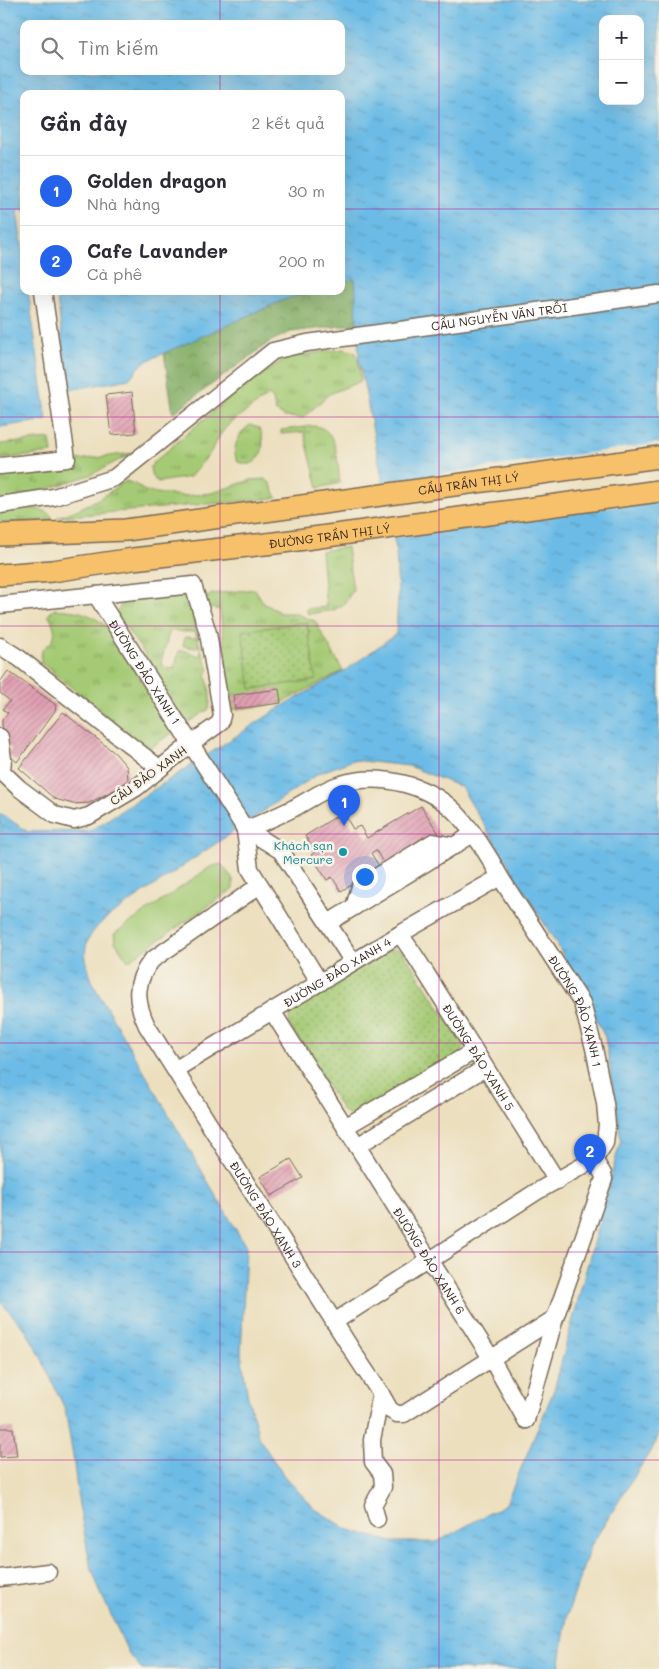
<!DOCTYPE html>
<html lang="vi">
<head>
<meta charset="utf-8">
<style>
  body { margin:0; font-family:Mali,sans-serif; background:#f7f7f7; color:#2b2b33 }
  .controls { position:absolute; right:15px; top:15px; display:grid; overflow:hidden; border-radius:10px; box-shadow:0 5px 20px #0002 }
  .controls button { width:45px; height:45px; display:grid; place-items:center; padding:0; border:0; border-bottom:1px solid #e1e1e2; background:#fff; color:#2b2b33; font:25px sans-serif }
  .you { position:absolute; left:364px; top:876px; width:18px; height:18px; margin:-12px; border:4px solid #fff; border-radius:50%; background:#1a73e8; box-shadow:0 0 0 8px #1a73e833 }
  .badge { display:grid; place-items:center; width:32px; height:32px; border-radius:50%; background:#2563eb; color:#fff; font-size:16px; font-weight:700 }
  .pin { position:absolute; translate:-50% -41px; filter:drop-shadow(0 1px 2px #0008) }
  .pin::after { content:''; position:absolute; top:26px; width:18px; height:15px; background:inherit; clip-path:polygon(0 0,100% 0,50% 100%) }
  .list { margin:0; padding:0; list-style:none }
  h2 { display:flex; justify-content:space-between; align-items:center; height:65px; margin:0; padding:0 20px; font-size:21px }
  h2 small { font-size:16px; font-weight:400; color:#7c7c81 }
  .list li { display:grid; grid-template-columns:32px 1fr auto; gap:15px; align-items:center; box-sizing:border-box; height:70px; padding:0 20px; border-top:1px solid #e1e1e2 }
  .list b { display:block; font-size:19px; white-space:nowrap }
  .list p { margin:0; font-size:16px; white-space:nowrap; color:#7c7c81 }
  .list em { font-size:16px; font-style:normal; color:#7c7c81 }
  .icon { flex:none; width:28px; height:28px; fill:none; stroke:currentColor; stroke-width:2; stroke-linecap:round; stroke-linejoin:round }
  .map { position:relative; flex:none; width:659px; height:1669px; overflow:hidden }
  .search { position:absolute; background:#fff; box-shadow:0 5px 20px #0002; left:20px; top:20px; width:325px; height:55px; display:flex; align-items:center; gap:12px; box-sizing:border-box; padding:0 18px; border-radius:10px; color:#7c7c81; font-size:19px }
  .panel { position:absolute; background:#fff; box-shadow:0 5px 20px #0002; left:20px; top:90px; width:325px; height:205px; border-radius:10px }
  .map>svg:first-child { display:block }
  .grass { fill:url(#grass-tufts); stroke:#707a49; fill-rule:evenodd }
  .forest { fill:url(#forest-crowns); stroke:#606c42 }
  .park { fill:url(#park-dots); stroke:#707a49 }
  .garden { fill:#a5ca74; stroke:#707a49 }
  .water { fill:url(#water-ripples); stroke:#547282; fill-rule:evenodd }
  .pier { fill:#ecdfbe }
  .building { fill:url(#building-hatch) }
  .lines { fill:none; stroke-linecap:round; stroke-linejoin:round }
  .minor-casing { stroke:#796956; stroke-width:19 }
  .major-casing { stroke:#796956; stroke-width:24 }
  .minor { stroke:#fff; stroke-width:16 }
  .major { stroke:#f6c16b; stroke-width:21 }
  .grid { fill:none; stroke:#b5179e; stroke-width:1; stroke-opacity:0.55 }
  .culture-dot { fill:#0f9aa8; stroke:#f7f3e8; stroke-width:2 }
  .labels { text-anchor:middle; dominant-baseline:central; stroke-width:5; stroke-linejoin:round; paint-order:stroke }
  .street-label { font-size:12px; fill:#3b2a1e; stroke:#f7f3e8 }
  .culture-label { font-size:12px; fill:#0d838f; stroke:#f7f3e8; text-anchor:end }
</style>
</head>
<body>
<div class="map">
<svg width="659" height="1669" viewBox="0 0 659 1669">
  <defs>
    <pattern id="grass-tufts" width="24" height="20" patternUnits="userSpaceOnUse" patternTransform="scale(1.25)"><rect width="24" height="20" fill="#a5ca74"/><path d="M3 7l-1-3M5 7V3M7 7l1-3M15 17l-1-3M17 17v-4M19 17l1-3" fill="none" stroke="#88a45f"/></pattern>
    <pattern id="forest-crowns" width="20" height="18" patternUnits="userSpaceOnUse" patternTransform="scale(1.25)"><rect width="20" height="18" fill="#84ae66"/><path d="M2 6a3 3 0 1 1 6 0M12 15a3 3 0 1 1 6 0" fill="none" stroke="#6d8e53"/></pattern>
    <pattern id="park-dots" width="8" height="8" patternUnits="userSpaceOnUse" patternTransform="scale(1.25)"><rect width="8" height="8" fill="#a5ca74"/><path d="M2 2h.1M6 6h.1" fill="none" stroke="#88a45f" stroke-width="1.8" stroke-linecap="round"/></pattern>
    <pattern id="water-ripples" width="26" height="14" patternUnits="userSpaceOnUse" patternTransform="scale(1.25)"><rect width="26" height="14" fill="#6cbbe6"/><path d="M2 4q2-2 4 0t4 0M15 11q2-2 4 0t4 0" fill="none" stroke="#5a98ba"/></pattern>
    <pattern id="building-hatch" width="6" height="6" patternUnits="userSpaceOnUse" patternTransform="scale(1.25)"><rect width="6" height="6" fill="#e1a0b4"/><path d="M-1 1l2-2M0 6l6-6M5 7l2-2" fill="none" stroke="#b88392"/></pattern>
  </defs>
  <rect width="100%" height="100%" fill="#f7f3e8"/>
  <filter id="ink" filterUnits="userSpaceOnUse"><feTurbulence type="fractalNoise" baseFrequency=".02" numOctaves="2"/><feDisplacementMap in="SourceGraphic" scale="10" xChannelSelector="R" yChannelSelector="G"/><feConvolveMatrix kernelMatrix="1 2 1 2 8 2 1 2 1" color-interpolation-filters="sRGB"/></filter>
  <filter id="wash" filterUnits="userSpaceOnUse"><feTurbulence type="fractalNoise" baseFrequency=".0096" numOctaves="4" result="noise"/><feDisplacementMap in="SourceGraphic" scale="20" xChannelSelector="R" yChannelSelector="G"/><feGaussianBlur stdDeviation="1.12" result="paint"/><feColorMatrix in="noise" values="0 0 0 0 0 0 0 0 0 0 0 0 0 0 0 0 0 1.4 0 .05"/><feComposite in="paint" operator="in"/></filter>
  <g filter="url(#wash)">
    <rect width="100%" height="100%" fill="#ecdfbe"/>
    <g class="grass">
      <path d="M 343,349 L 355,352 L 358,360 L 361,381 L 329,394 L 303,418 L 285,417 L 275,411 L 273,399 L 269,395 L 229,424 L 220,435 L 210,453 L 190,477 L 158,482 L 152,477 L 150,468 L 153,463 L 233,394 L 288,357 Z"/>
      <path d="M 250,425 L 259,428 C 265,439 265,459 250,464 C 247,465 242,463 238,462 C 230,449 239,433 250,425 Z"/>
      <path d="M 312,426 C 339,426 337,462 340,483 L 318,488 L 304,432 L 281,434 L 281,430 Z"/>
      <path d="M 50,439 L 52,453 L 0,459 L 0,444 Z"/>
      <path d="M 133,453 L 90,475 L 44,490 L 0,502 L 0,470 Z"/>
      <path d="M 265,479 L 270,483 L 277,498 L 57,517 C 82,510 104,496 126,481 L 135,484 L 146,492 L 184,496 L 212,493 L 251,480 Z"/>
      <path d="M 0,508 C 13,508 50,504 53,520 L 0,523 Z"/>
      <path d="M 347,547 L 353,590 L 348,598 L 344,604 L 334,610 L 308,614 L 306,609 L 326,607 L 321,551 Z"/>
      <path d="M 255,589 L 265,605 L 268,605 L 280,613 L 294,613 L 315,621 L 343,671 L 281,703 L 231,710 L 220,686 L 222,682 L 228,680 L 220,610 L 208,608 L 207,597 L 212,594 Z"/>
      <path d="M 180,594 L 189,598 C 194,622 198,647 209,669 L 206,675 C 209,686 212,697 209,709 L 189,722 L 182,717 L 147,657 L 116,614 L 123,601 ZM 172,630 L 183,632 L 195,632 L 197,638 L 185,637 L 183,646 L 196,648 L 199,644 L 201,651 L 200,656 L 185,651 L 179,651 L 175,666 L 171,669 L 163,667 L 161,662 L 169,633 Z"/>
      <path d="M 54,609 C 78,611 87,611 106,626 L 170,725 L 172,733 L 150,748 L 142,745 L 41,663 C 41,659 40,654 42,651 C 44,646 48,646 51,642 C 58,633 53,623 48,615 Z"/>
    </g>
    <path class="forest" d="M 355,278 L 358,324 L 291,332 L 271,341 L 173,413 L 164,353 L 286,299 L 313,291 L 341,291 L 341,282 Z"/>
    <g class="park">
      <path d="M 307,622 L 316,680 L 251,689 L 242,631 Z"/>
      <path d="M 394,949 L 403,952 L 464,1045 L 461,1054 L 350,1116 L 343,1111 L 289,1025 C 289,1017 291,1012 296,1006 L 388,951 Z"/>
    </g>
    <path class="garden" d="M 221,864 L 233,879 L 233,889 L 128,961 L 115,942 L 114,934 L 210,867 Z"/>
    <g class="water">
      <path d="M 0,0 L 659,0 L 659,1433 L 656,1442 L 590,1547 L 567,1616 L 559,1669 L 142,1669 L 129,1654 L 99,1589 L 90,1563 L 79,1505 L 73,1456 L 65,1409 L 37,1349 L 24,1328 L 0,1301 L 0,813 L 28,832 L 90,831 L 281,707 L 346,670 L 396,634 L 398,597 L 396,549 L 359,359 L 355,279 L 341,282 L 341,94 L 24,94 L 24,210 L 17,211 L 24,259 L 24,291 L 28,291 L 47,420 L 0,427 ZM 603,19 L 640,19 L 640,101 L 603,101 ZM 24,24 L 341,24 L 341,71 L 24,71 ZM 353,760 L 409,766 L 461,787 L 558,946 L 605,1037 L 621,1139 L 554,1390 L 506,1504 L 437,1542 L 392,1542 L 349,1530 L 315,1509 L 284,1476 L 260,1440 L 248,1398 L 241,1353 L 246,1247 L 94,986 C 83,956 79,943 104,920 L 319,773 Z"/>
      <path d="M 56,291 L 313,291 L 286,299 L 144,362 L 129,379 L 69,390 Z"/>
    </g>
    <path class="pier" d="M 659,443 L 659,500 L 391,538 L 380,483 Z"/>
    <g id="blocks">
      <g class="building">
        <path d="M 132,392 L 136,433 L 111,435 L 106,395 Z"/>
        <path d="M 8,671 L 56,705 L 55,711 L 17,762 L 7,754 L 11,750 L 5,737 L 2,725 L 2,720 L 8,713 L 3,709 L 10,701 L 0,693 L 0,682 Z"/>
        <path d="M 279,689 L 281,703 L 235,709 L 233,695 Z"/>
        <path d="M 63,712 L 115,753 L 127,767 L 128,780 L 118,788 L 89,803 L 73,804 L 55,799 L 19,768 Z"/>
        <path d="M 421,806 L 441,837 L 386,868 L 376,850 L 371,853 L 380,868 L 341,891 L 332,877 L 327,880 L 311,855 L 315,852 L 305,836 L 343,812 L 353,829 L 360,826 L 367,838 Z"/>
        <path d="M 291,1159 L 303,1178 L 271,1196 L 260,1177 Z"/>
        <path d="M 0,1428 L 13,1428 L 17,1456 L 0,1457 Z"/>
      </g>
    </g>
  </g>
  <g filter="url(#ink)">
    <use href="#blocks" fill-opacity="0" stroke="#796956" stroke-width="1"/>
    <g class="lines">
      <g class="minor-casing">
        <g id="minor">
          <path d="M 0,466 L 67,459 L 43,291"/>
          <path id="s1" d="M 0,505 L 54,497 L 114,478 L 273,351 L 307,343 L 659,294"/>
          <path id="s2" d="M 96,595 L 242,824 L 245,830 L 250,869 L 320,983"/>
          <path d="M 0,605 L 193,585 L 208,633 L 222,715 L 220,723 L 192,743 L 136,788 L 89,816 L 74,820 L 55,815 L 19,788 L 0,770"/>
          <path d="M 0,646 L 19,658 L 159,768"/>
          <path d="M 0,737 L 3,759 L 2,771"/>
          <path id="s3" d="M 245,830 C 261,823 278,816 294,808 C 309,800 324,789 341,784 C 381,772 432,785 460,817 C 475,834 489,856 500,877 L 582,1003 L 594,1048 L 605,1103 L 607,1125 L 605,1143 L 597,1155 L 586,1164 L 536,1192 L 334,1322"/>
          <path d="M 245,830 L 254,834 L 281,851 L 353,962"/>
          <path id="s4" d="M 260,885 L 152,960 C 134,982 135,1001 147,1026 L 357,1358 L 381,1394 L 390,1410 L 397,1414 L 404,1414 L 555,1318"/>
          <path d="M 354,907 L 360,887 L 433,842 L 455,846"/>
          <path d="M 328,923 L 473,834"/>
          <path id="s5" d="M 400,934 L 417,959 L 557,1181"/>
          <path id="s6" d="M 272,1011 L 491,1358 L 526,1420"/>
          <path id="s7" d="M 176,1069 L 400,934 L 500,877"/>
          <path d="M 345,1127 L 474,1051"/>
          <path d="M 357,1146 L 485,1068"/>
          <path d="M 526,1420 L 555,1318 L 604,1179 L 603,1174 L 593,1158"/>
          <path d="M 377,1519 L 373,1505 L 383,1487 L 382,1474 L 373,1462 L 372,1440 L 381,1394"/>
          <path d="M 0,1578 L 48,1572"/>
        </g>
      </g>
      <g class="major-casing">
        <g id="major">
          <path id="s8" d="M 0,535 L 126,530 L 659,457"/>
          <path id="s9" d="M 0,575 L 52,571 L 133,559 L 283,542 L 659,491"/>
        </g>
      </g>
      <use href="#minor" class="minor"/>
      <use href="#major" class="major"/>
    </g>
  </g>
  <path class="grid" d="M 220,0 L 220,24M 439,0 L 439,1669M 220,71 L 220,94M 0,209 L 24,209M 341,209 L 659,209M 220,291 L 220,1669M 0,417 L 659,417M 0,626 L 659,626M 0,834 L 659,834M 0,1043 L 659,1043M 0,1252 L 659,1252M 0,1460 L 659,1460"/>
  <circle class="culture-dot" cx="343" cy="852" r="5"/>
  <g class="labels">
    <g class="street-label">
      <text stroke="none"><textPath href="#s1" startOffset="550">CẦU NGUYỄN VĂN TRỖI</textPath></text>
      <text stroke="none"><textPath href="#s8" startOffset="472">CẦU TRẦN THỊ LÝ</textPath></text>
      <text stroke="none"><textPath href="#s9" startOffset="332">ĐƯỜNG TRẦN THỊ LÝ</textPath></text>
      <text stroke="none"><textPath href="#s2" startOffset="91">ĐƯỜNG ĐẢO XANH 1</textPath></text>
      <text transform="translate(148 775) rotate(-36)">CẦU ĐẢO XANH</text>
      <text stroke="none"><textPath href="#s7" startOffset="188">ĐƯỜNG ĐẢO XANH 4</textPath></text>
      <text stroke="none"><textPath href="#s3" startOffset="464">ĐƯỜNG ĐẢO XANH 1</textPath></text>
      <text stroke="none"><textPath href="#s5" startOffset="146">ĐƯỜNG ĐẢO XANH 5</textPath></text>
      <text stroke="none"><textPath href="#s4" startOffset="425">ĐƯỜNG ĐẢO XANH 3</textPath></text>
      <text stroke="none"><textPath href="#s6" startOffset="295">ĐƯỜNG ĐẢO XANH 6</textPath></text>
    </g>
    <g class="culture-label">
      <text x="333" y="845">Khách sạn<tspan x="333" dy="14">Mercure</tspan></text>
    </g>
  </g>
</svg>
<div class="controls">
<button>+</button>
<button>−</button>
</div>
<div class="you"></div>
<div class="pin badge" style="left:344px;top:826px">1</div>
<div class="pin badge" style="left:590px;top:1175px">2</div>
<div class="search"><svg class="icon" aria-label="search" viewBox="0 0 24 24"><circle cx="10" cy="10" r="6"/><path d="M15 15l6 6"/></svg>Tìm kiếm</div>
<section class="panel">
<h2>Gần đây<small>2 kết quả</small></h2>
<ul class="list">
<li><span class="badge">1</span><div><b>Golden dragon</b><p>Nhà hàng</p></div><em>30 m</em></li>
<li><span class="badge">2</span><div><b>Cafe Lavander</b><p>Cà phê</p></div><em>200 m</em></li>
</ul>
</section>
</div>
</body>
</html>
